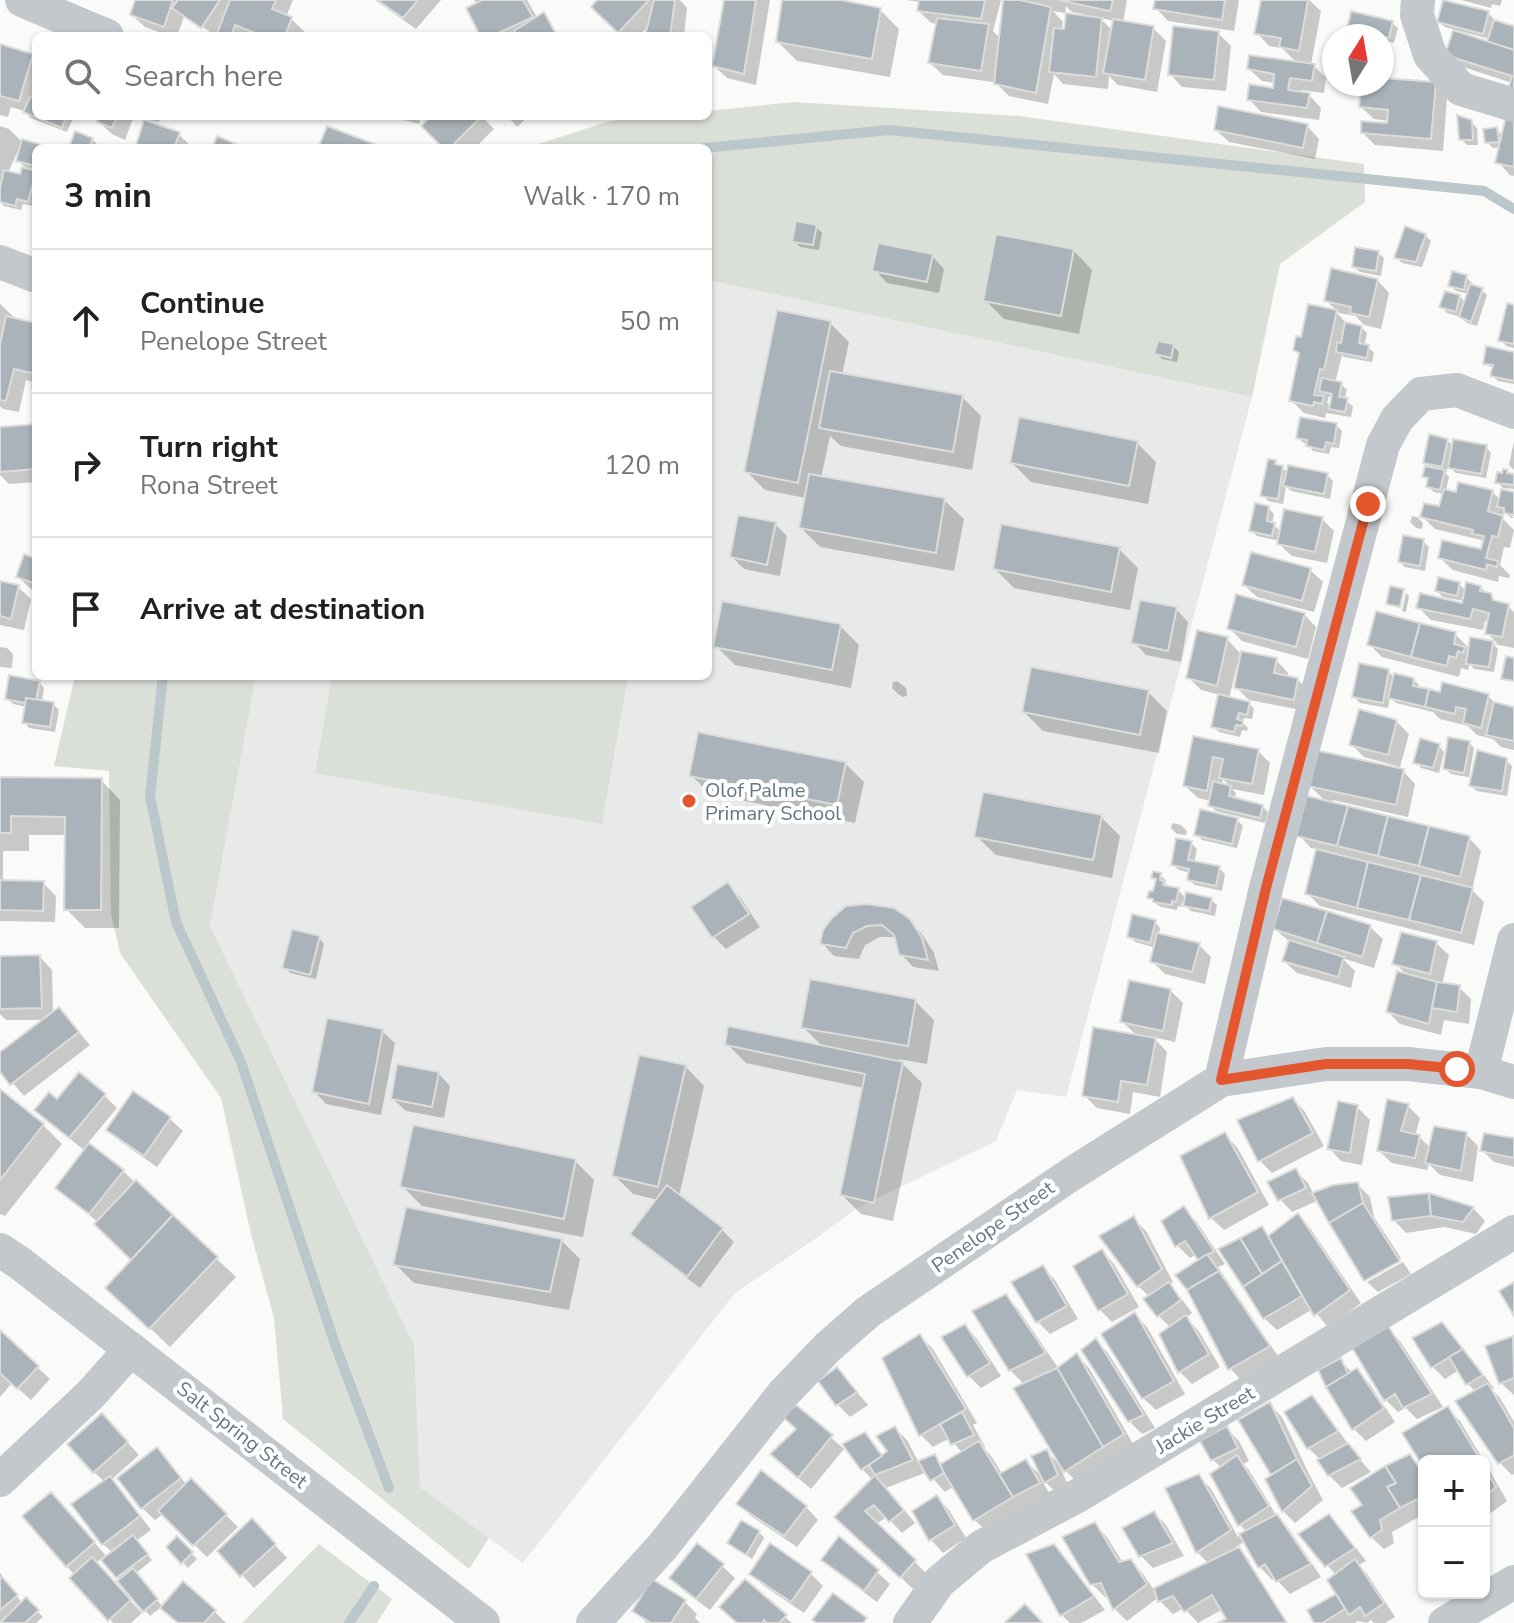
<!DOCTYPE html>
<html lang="en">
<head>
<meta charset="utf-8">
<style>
  body { margin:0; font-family:"Nunito Sans",sans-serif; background:#f2f2f2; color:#202124 }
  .controls { position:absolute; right:24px; bottom:24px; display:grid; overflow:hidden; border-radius:12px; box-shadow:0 2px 6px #0004 }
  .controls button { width:72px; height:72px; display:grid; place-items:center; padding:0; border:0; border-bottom:2px solid #e0e0e0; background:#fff; color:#202124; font:40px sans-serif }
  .compass { position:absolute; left:1322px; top:24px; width:72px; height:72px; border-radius:50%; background:#fff; box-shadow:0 2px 6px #0004; rotate:11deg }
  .stop { position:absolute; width:24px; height:24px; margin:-18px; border:6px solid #e4572e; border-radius:50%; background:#fff }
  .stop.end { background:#e4572e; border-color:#fff; box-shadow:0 2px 8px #0008 }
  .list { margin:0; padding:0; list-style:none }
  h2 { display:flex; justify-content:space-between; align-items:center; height:104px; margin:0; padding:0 32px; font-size:34px }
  h2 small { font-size:26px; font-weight:400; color:#757577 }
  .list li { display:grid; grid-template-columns:52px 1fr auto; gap:24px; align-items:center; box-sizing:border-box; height:144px; padding:0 32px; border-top:2px solid #e0e0e0 }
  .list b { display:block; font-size:30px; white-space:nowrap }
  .list p { margin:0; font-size:26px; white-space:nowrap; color:#757577 }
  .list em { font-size:26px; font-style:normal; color:#757577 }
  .icon { flex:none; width:44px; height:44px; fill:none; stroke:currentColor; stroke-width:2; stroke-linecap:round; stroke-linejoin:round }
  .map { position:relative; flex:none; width:1514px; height:1623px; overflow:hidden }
  .search { position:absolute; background:#fff; box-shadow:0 2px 6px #0004; left:32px; top:32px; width:680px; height:88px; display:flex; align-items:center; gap:20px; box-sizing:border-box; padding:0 28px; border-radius:12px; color:#757577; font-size:30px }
  .panel { position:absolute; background:#fff; box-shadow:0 2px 6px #0004; left:32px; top:144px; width:680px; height:536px; border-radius:12px }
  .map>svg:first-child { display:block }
  .built { fill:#e8e9e9 }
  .green { fill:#dadfd7 }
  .shadow { fill:#0003; fill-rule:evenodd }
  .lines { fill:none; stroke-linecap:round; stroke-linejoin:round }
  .stream { stroke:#bbc7cb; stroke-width:10 }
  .building { fill:#aab3b9; stroke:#dcdcda; stroke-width:2 }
  .minor { stroke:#c3c8cc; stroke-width:34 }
  .route { stroke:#e4572e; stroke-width:10 }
  .poi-dot { fill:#e4572e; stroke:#fff; stroke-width:3 }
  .labels { text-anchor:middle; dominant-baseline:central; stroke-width:8; stroke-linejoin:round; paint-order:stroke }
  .poi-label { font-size:20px; fill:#657683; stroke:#fff; text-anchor:start }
  .street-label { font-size:20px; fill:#657683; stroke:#fff }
</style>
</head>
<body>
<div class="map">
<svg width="1514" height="1623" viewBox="0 0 1514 1623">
  <rect width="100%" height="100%" fill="#fafaf8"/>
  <path class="built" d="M 708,280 L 1252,397 L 1066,1097 L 1017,1090 L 996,1141 L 857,1208 L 818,1237 L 735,1293 L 523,1563 L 420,1487 L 414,1345 L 210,926 L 256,676 L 708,676 Z"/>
  <g class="green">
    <path d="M 794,102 L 1019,116 L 1364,164 L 1365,202 L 1280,264 L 1252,397 L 708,280 L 708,148 L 526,148 L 610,121 L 656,116 L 708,116 L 708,111 Z"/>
    <path d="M 75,676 L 256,676 L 210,926 L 414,1345 L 420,1487 L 489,1538 L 469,1569 L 283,1419 L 274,1318 L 251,1234 L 221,1098 L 120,953 L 111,914 L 109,771 L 54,766 Z"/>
    <path d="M 332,676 L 628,676 L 602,824 L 315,773 Z"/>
    <path d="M 319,1544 L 392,1599 L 377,1623 L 242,1623 Z"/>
  </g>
  <g class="shadow">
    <path d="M 137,0 L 293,0 L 286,17 L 291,19 L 304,31 L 302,36 L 210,36 L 208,35 L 210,32 L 186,15 L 186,19 L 184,17 L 177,36 L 170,36 L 145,27 L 132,15 Z"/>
    <path d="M 375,0 L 441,0 L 416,29 Z"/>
    <path d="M 474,0 L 527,0 L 538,19 L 544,15 L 550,21 L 558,36 L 482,36 L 478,4 Z"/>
    <path d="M 600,0 L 680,0 L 687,8 L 684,36 L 647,36 L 650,24 L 639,36 L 624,36 L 594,7 Z"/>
    <path d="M 726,0 L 770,0 L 756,85 L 727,78 L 714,66 Z"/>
    <path d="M 784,0 L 837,0 L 880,10 L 899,29 L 890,77 L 797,61 L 778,42 Z"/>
    <path d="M 906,0 L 1001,0 L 993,31 L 1001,39 L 1005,0 L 1127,0 L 1123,23 L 1153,28 L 1166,41 L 1157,92 L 1118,85 L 1109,76 L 1108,89 L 1063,84 L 1054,74 L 1048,104 L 1009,96 L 993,80 L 993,82 L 943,75 L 930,63 L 938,24 L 931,23 L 919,11 L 921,2 ZM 1066,6 L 1072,12 L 1084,14 L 1084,17 L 1066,31 L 1061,30 L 1063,22 L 1053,11 L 1065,13 ZM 1100,18 L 1115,21 L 1113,31 Z"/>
    <path d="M 1157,0 L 1239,0 L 1234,31 L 1168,21 L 1156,8 Z"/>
    <path d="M 1263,0 L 1309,0 L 1321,11 L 1311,65 L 1314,66 L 1326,78 L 1324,93 L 1302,90 L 1301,94 L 1309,95 L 1321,108 L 1319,120 L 1261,112 L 1249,99 L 1274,90 L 1275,83 L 1262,81 L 1249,69 L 1298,64 L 1282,48 L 1269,46 L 1257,33 Z"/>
    <path d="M 1461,0 L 1502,0 L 1500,6 L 1492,4 L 1491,8 Z"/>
    <path d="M 1488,13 L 1493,18 L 1493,21 L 1514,28 L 1512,83 L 1460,66 L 1447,54 L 1455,30 L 1445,27 L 1439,22 ZM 1456,30 L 1490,39 L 1488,45 L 1455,33 Z"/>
    <path d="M 1392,23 L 1398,28 L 1394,43 L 1382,40 L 1382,36 L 1355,34 L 1349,28 Z"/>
    <path d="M 1218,33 L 1231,46 L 1226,91 L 1182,87 L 1170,74 Z"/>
    <path d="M 0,46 L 32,56 L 36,59 L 36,116 L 74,116 L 67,132 L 31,118 L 24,111 L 11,107 L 8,117 L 0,115 Z"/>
    <path d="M 1382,80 L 1435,84 L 1447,97 L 1443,151 L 1375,145 L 1363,133 L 1388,126 L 1389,121 L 1374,119 L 1361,107 L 1363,84 L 1382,84 Z"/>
    <path d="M 93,116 L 134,116 L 125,140 L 112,134 Z"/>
    <path d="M 145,116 L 161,116 L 159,122 L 149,120 Z"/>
    <path d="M 388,116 L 421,116 L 419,124 Z"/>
    <path d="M 425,116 L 481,116 L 494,129 L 475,148 L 446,148 Z"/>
    <path d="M 507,116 L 529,116 L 517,127 Z"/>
    <path d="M 1514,119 L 1514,176 L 1510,175 L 1498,162 L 1501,147 L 1493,148 L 1487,142 L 1496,129 L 1503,137 Z"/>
    <path d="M 1471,122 L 1477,128 L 1478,145 L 1467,145 L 1461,139 Z"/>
    <path d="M 0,126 L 9,129 L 23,143 L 46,148 L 36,148 L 36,169 L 30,168 L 36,174 L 36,197 L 33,206 L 23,204 L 21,210 L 4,206 L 0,202 ZM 20,146 L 22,147 L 18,160 L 29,171 L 22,176 L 8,173 Z"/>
    <path d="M 1307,126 L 1319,139 L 1315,159 L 1229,142 L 1216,130 Z"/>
    <path d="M 178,134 L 193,148 L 137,148 Z"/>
    <path d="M 92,139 L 98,145 L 97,148 L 74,148 L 72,146 Z"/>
    <path d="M 816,227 L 822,233 L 819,250 L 800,247 L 794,241 Z"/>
    <path d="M 1425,235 L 1431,241 L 1422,267 L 1402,263 L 1396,257 Z"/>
    <path d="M 1073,250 L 1092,270 L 1079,334 L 1004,319 L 985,300 Z"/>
    <path d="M 1378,253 L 1384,258 L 1381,276 L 1360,272 L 1354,266 Z"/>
    <path d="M 932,256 L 944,269 L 939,293 L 887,283 L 875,270 Z"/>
    <path d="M 1466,277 L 1472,283 L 1471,286 L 1482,290 L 1487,295 L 1477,326 L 1467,323 L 1461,317 L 1447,313 L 1442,307 L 1459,296 L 1466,303 L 1469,294 L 1456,291 L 1450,286 Z"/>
    <path d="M 1377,280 L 1389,293 L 1381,329 L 1364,325 L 1356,316 L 1339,313 L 1326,300 Z"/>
    <path d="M 0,304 L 14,317 L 13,320 L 36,325 L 36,392 L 31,387 L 32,382 L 26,380 L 19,412 L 3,409 L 0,406 Z"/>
    <path d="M 1514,307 L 1514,348 L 1506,346 L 1501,340 Z"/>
    <path d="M 1336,312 L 1348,325 L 1361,327 L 1367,333 L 1364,346 L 1368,347 L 1374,353 L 1372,362 L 1344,357 L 1342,355 L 1335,383 L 1341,384 L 1347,390 L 1344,400 L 1353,406 L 1351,417 L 1326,413 L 1325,418 L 1304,413 L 1291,400 L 1302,339 ZM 1329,396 L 1333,397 L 1331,407 L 1327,403 Z"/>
    <path d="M 830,323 L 849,342 L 842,375 L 962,397 L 981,416 L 972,470 L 841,446 L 830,436 L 821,478 L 944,500 L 964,519 L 954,571 L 820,547 L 801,528 L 806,498 L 765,490 L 746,471 Z"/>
    <path d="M 1173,346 L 1179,352 L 1177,362 L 1162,359 L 1156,353 Z"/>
    <path d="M 1514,354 L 1514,384 L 1498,381 L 1493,376 L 1494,369 L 1485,363 Z"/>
    <path d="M 1336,425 L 1342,431 L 1339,448 L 1331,447 L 1329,454 L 1313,451 L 1308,444 L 1304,443 L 1298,438 Z"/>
    <path d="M 36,427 L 36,482 L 9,484 L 0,475 L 0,429 Z"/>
    <path d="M 1447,440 L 1454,447 L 1486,447 L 1491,453 L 1486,478 L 1456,473 L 1448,465 L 1446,474 L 1449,477 L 1446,491 L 1457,494 L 1492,492 L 1501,500 L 1514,494 L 1514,513 L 1505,511 L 1514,518 L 1511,518 L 1504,510 L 1502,518 L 1514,530 L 1510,548 L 1504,547 L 1500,565 L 1510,575 L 1509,578 L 1499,576 L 1498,582 L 1453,570 L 1440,558 L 1483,552 L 1485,544 L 1481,540 L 1435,529 L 1423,517 L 1441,509 L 1444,494 L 1434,492 L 1428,486 L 1429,482 L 1425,477 L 1432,469 L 1425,462 Z"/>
    <path d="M 1514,441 L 1514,470 L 1509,465 Z"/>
    <path d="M 1137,443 L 1156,462 L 1148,504 L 1031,482 L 1012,463 Z"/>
    <path d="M 1275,462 L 1288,473 L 1327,475 L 1333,481 L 1330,499 L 1291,491 L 1286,486 L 1283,504 L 1268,501 L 1263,495 Z"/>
    <path d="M 1507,472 L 1514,476 L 1514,489 L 1503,488 L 1497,482 Z"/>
    <path d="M 1268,508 L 1274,514 L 1272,524 L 1282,532 L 1322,519 L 1334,531 L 1327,563 L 1292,556 L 1279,544 L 1280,541 L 1257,536 L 1251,530 Z"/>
    <path d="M 1412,516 L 1417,517 L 1423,523 L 1422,529 L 1416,528 L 1410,522 Z"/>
    <path d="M 775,524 L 787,536 L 780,576 L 744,569 L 732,557 Z"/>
    <path d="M 1423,541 L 1429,547 L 1425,571 L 1405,567 L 1400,562 Z"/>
    <path d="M 1119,549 L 1138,568 L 1130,610 L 1014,588 L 995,569 Z"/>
    <path d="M 36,561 L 36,591 L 31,589 L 18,577 Z"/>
    <path d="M 1310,570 L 1323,582 L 1314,612 L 1257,597 L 1244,585 Z"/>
    <path d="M 0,583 L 18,587 L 31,599 L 24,630 L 0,625 Z"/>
    <path d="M 1459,584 L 1466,591 L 1480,587 L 1499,604 L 1508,606 L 1514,612 L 1514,648 L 1493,644 L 1498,649 L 1494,672 L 1474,669 L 1470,664 L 1468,670 L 1461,668 L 1459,677 L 1382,657 L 1370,645 L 1455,634 L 1470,649 L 1472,640 L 1498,644 L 1487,633 L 1489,622 L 1485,621 L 1483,630 L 1431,620 L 1418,607 L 1463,605 L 1464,601 L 1443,597 L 1437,591 Z"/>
    <path d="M 1406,593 L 1409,596 L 1406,612 L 1402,611 Z"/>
    <path d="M 1176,609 L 1188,622 L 1181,662 L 1146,655 L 1134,642 Z"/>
    <path d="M 1304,614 L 1316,627 L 1308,659 L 1242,641 L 1229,628 Z"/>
    <path d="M 840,626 L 859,645 L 851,688 L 735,665 L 716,646 Z"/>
    <path d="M 1227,639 L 1240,653 L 1276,660 L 1288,673 L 1287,678 L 1298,680 L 1310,692 L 1306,711 L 1249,700 L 1236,687 L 1240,666 L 1237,665 L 1229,699 L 1249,703 L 1254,709 L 1252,719 L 1244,718 L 1243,723 L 1248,728 L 1247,731 L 1242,730 L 1240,737 L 1219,732 L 1213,726 L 1220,695 L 1201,690 L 1189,678 Z"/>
    <path d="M 0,647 L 7,648 L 13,654 L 12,668 L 0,667 Z"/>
    <path d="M 1388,671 L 1395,678 L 1413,679 L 1419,685 L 1418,689 L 1441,694 L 1488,696 L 1497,705 L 1514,709 L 1514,750 L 1501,747 L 1493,739 L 1477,735 L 1468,726 L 1440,719 L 1433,712 L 1396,703 L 1390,697 L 1388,708 L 1360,703 L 1354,697 Z"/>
    <path d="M 897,681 L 906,688 L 907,694 L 906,696 L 903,697 L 898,694 L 892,688 L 893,682 Z"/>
    <path d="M 39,682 L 44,688 L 42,702 L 53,704 L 59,710 L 55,732 L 29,728 L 24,722 L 27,707 L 13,704 L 7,698 Z"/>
    <path d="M 1148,692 L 1167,711 L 1159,753 L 1043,731 L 1024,712 Z"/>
    <path d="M 1396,721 L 1409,734 L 1400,767 L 1364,757 L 1352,745 Z"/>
    <path d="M 1195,738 L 1258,751 L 1270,763 L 1264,795 L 1232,789 L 1236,793 L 1234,800 L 1262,806 L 1268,812 L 1265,823 L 1216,811 L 1210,805 L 1211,801 L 1198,798 L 1185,786 ZM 1223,779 L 1232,788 L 1222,786 Z"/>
    <path d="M 1469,742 L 1474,748 L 1469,777 L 1473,778 L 1506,760 L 1512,766 L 1507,796 L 1477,791 L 1471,786 L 1473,778 L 1451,774 L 1445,768 Z"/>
    <path d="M 1439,746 L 1444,752 L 1439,773 L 1421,768 L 1416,762 Z"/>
    <path d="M 845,763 L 864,782 L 855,823 L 710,794 L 691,775 Z"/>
    <path d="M 1403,771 L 1415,784 L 1408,817 L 1333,800 L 1332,804 L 1469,838 L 1481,851 L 1472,890 L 1484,902 L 1474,945 L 1320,906 L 1307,893 L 1318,849 L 1311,848 L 1299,835 L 1327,803 L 1310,786 Z"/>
    <path d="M 0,779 L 101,780 L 120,800 L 119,928 L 85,928 L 66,909 L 66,835 L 29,835 L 29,851 L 3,851 L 3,882 L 43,883 L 56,896 L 55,922 L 0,921 Z"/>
    <path d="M 1101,817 L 1120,836 L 1112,878 L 996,855 L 976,836 Z"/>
    <path d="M 1237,820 L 1243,826 L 1237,848 L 1202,840 L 1196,834 Z"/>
    <path d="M 1172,823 L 1181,825 L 1187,831 L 1186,835 L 1177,834 L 1171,828 Z"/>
    <path d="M 1191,843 L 1197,849 L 1194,863 L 1219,868 L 1225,874 L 1222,891 L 1195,885 L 1189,880 L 1191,873 L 1179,870 L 1173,865 Z"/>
    <path d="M 1160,875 L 1166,880 L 1165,885 L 1168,888 L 1178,890 L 1187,899 L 1211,900 L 1217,905 L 1215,916 L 1191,911 L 1182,902 L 1181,907 L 1178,906 L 1177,910 L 1161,907 L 1155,903 L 1150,897 L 1155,894 L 1157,881 L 1154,877 Z"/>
    <path d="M 727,885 L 740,897 L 760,927 L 726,949 L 714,937 L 694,908 Z"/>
    <path d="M 909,920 L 922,934 L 934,953 L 939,971 L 913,967 L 901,954 L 896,937 L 880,937 L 865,945 L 859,959 L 834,956 L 822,943 L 825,931 Z"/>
    <path d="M 1155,922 L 1160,928 L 1159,935 L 1199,945 L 1211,957 L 1205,984 L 1165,974 L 1152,961 L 1156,948 L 1135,942 L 1129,936 Z"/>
    <path d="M 1370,927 L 1383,939 L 1374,968 L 1342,958 L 1355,971 L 1351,988 L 1297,973 L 1284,961 L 1290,942 L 1275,929 Z"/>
    <path d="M 319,938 L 324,944 L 316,979 L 290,973 L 284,967 Z"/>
    <path d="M 1436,943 L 1449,955 L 1442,985 L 1459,987 L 1471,999 L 1469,1024 L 1444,1020 L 1441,1035 L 1400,1024 L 1388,1012 L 1408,976 L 1395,963 Z"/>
    <path d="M 40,957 L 52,970 L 53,1014 L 59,1009 L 90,1045 L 24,1096 L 0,1068 L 0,1054 L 46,1020 L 6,1020 L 0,1014 L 0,958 Z"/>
    <path d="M 1170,990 L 1183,1003 L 1175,1042 L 1153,1037 L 1167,1052 L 1160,1097 L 1133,1092 L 1130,1114 L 1097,1108 L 1084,1095 L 1138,1037 L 1122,1021 Z"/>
    <path d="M 915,1001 L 934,1020 L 927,1064 L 898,1059 L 922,1083 L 893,1221 L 861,1214 L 842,1195 L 864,1088 L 746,1063 L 727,1044 L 824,1048 L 803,1027 Z"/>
    <path d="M 382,1031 L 395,1043 L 381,1115 L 326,1104 L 314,1091 Z"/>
    <path d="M 685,1066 L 704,1086 L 679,1197 L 722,1230 L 734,1242 L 700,1288 L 645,1246 L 633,1234 L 658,1200 L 633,1194 L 614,1175 Z"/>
    <path d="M 438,1073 L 450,1086 L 444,1118 L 406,1111 L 393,1099 Z"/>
    <path d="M 0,1091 L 43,1125 L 62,1144 L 5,1216 L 0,1214 Z"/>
    <path d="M 134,1093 L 170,1119 L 183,1131 L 157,1167 L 121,1142 L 109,1129 Z"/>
    <path d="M 104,1095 L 117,1108 L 87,1144 L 123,1171 L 236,1277 L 170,1347 L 127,1306 L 134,1260 L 97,1224 L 98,1222 L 70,1200 L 57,1187 L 85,1151 L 49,1122 L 57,1102 Z"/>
    <path d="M 1293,1099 L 1305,1112 L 1324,1146 L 1272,1173 L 1260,1161 Z"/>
    <path d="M 1408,1106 L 1420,1118 L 1415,1136 L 1419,1137 L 1431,1148 L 1466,1134 L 1478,1146 L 1473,1182 L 1440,1175 L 1429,1164 L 1427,1170 L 1392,1163 L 1379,1151 Z"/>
    <path d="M 1357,1107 L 1370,1120 L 1362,1165 L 1341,1161 L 1329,1148 Z"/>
    <path d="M 1224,1134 L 1237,1147 L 1269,1205 L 1224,1230 L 1211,1218 L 1182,1156 Z"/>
    <path d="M 1514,1140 L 1514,1167 L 1494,1162 L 1482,1150 Z"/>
    <path d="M 575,1161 L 594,1180 L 583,1237 L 422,1206 L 403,1187 Z"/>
    <path d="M 1296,1171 L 1308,1183 L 1314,1195 L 1358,1185 L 1370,1197 L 1374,1217 L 1401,1258 L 1366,1277 L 1366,1281 L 1319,1200 L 1292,1212 L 1280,1199 Z"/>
    <path d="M 1473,1208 L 1485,1221 L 1476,1234 L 1445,1227 L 1406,1233 L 1394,1220 Z"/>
    <path d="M 1184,1209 L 1196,1221 L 1225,1264 L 1218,1267 L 1280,1359 L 1242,1381 L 1230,1368 L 1201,1261 L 1196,1254 L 1190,1258 L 1177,1245 Z"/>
    <path d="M 1298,1216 L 1310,1228 L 1361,1303 L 1328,1327 L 1313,1309 L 1277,1330 L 1264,1318 L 1220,1250 L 1261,1228 L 1270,1237 Z"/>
    <path d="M 1133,1218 L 1146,1231 L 1173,1282 L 1169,1285 L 1181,1298 L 1192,1313 L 1186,1318 L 1198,1330 L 1220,1367 L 1192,1384 L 1180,1372 L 1171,1328 L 1158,1315 L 1150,1297 L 1138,1286 Z"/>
    <path d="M 561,1240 L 580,1259 L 569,1310 L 414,1283 L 395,1264 Z"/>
    <path d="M 1102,1251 L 1114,1264 L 1139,1307 L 1112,1322 L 1100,1310 Z"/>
    <path d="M 1403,1262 L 1411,1274 L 1378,1292 L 1367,1282 Z"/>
    <path d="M 1042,1267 L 1055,1280 L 1078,1319 L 1050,1334 L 1038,1322 Z"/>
    <path d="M 1005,1296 L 1018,1309 L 1059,1369 L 1077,1355 L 1089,1368 L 1135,1447 L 1078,1483 L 1066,1471 L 1025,1385 L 1010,1370 Z"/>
    <path d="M 1135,1315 L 1147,1327 L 1185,1394 L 1156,1410 L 1143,1398 Z"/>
    <path d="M 1442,1324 L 1454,1337 L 1494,1388 L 1492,1390 L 1500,1398 L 1514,1422 L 1514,1474 L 1512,1475 L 1499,1462 L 1476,1392 L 1468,1384 L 1459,1370 L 1445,1379 L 1432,1366 Z"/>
    <path d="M 965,1326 L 977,1339 L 1001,1376 L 981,1388 L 968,1375 Z"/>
    <path d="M 1388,1329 L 1400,1341 L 1443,1407 L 1417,1419 L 1406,1408 L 1398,1412 L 1386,1400 Z"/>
    <path d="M 0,1333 L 50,1379 L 31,1400 L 12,1383 L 0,1397 Z"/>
    <path d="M 920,1336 L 933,1349 L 977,1423 L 973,1425 L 985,1447 L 984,1448 L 991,1456 L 1003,1475 L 1026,1461 L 1043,1478 L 1047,1452 L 1059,1464 L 1069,1488 L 1058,1494 L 1043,1480 L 1042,1481 L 1051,1496 L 987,1532 L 974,1519 L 953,1487 L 945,1492 L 927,1472 L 886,1488 L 915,1523 L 902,1533 L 887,1517 L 876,1524 L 927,1574 L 913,1589 L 850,1529 L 873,1480 L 862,1469 L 865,1434 L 884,1457 L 889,1451 L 895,1428 L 907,1440 L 919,1463 L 934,1456 L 943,1465 L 963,1454 L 950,1438 L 933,1447 L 921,1435 Z"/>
    <path d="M 1512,1338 L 1514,1340 L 1514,1395 L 1501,1383 Z"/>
    <path d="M 1096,1341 L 1108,1353 L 1155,1428 L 1142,1434 L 1129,1421 Z"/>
    <path d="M 1340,1361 L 1353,1373 L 1357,1371 L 1369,1383 L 1395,1422 L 1366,1441 L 1353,1428 Z"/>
    <path d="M 837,1369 L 868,1405 L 850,1417 L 838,1405 Z"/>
    <path d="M 1311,1398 L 1324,1410 L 1348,1444 L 1347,1445 L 1371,1472 L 1342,1488 L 1329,1475 L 1321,1460 L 1308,1448 L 1287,1413 Z"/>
    <path d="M 1270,1405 L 1282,1417 L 1309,1474 L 1323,1500 L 1295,1523 L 1283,1511 L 1267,1480 L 1273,1476 L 1241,1421 Z"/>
    <path d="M 796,1407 L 844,1449 L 811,1489 L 785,1467 L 798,1430 Z"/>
    <path d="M 1447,1408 L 1460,1421 L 1484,1461 L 1424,1461 L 1424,1464 L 1405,1433 Z"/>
    <path d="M 114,1428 L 139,1455 L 111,1480 L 122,1491 L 151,1530 L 136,1541 L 152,1560 L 135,1574 L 163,1607 L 214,1611 L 226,1623 L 178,1623 L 161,1607 L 150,1616 L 102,1558 L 95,1564 L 142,1613 L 131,1623 L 113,1623 L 67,1566 L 63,1507 L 108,1558 L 113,1553 L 103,1544 L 105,1482 L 94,1472 Z"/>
    <path d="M 1226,1428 L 1239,1441 L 1249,1461 L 1243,1464 L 1249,1470 L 1279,1520 L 1289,1529 L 1321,1577 L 1290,1594 L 1275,1578 L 1272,1580 L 1260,1567 L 1245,1541 L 1236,1547 L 1250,1561 L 1245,1561 L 1285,1623 L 1222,1623 L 1229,1620 L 1223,1609 L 1198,1623 L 1184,1608 L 1173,1614 L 1160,1601 L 1159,1597 L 1127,1621 L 1114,1608 L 1109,1596 L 1105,1597 L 1092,1584 L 1094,1524 L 1107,1537 L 1123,1563 L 1130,1561 L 1143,1574 L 1154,1590 L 1209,1564 L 1197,1552 L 1199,1476 L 1211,1489 L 1238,1537 L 1247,1532 L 1240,1525 L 1222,1468 L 1213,1460 Z"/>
    <path d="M 157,1450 L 187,1485 L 191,1481 L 238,1527 L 207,1557 L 163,1514 L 155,1520 L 142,1508 L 120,1479 Z"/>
    <path d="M 1409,1457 L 1424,1472 L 1424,1514 L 1392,1532 L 1394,1543 L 1384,1549 L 1371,1537 L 1365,1506 Z"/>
    <path d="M 1484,1461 L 1507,1501 L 1484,1518 Z"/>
    <path d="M 937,1497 L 949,1510 L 966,1538 L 943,1553 L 931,1540 L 915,1511 Z"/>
    <path d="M 739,1504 L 806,1507 L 818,1520 L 797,1547 L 751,1516 Z"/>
    <path d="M 1154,1513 L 1166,1525 L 1184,1556 L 1153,1568 L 1141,1556 Z"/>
    <path d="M 1328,1517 L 1341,1529 L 1366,1561 L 1359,1565 L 1367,1574 L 1395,1617 L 1385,1623 L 1374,1623 L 1371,1620 L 1367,1623 L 1358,1621 L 1355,1623 L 1316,1623 L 1338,1595 L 1336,1575 L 1327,1565 Z"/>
    <path d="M 252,1521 L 287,1558 L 254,1588 L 220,1551 Z"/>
    <path d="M 759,1532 L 764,1538 L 752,1559 L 729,1543 Z"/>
    <path d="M 177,1539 L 197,1559 L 188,1568 L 169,1547 Z"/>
    <path d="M 1053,1546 L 1066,1559 L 1105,1610 L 1081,1623 L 1070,1623 L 1062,1615 Z"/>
    <path d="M 824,1560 L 877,1572 L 890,1584 L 877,1602 L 836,1572 Z"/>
    <path d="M 722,1566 L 735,1578 L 710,1610 L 684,1591 L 672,1578 Z"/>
    <path d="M 0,1573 L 22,1603 L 26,1600 L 43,1617 L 36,1623 L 1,1623 L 0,1621 Z"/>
    <path d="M 810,1573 L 823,1586 L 804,1613 L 764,1586 L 751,1574 Z"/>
    <path d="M 685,1602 L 697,1614 L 695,1618 L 700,1623 L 647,1623 L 635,1611 Z"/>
    <path d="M 785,1617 L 792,1623 L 739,1623 Z"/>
  </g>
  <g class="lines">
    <g class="stream">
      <path d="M 704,148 L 889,130 L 1484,191 L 1514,209"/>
      <path d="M 163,676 L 150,796 L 176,922 L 241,1062 L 336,1347 L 389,1488"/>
      <path d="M 349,1623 L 374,1586"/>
    </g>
  </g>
  <g class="building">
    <path d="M 135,0 L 173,0 L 164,27 L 130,15 Z"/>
    <path d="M 178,0 L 220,0 L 201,28 L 172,8 Z"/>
    <path d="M 230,0 L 276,0 L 272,9 L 292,17 L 285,36 L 263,36 L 235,25 L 232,33 L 238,36 L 216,36 Z"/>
    <path d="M 377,0 L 418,0 L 403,18 Z"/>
    <path d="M 482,0 L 523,0 L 533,17 L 492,36 L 480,36 L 466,8 Z"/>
    <path d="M 597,0 L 649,0 L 618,33 L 591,7 Z"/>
    <path d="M 654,0 L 675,0 L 670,36 L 645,36 Z"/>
    <path d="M 724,0 L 756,0 L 744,74 L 712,66 Z"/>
    <path d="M 782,0 L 841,0 L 881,8 L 872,59 L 776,42 Z"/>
    <path d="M 919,0 L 985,0 L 981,19 L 917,11 Z"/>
    <path d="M 1003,0 L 1020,0 L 1051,7 L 1036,93 L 994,84 Z"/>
    <path d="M 1058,0 L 1113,0 L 1110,11 Z"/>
    <path d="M 1155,0 L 1225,0 L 1222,20 L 1153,9 Z"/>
    <path d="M 1261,0 L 1308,0 L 1299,51 L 1279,47 L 1281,38 L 1254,34 Z"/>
    <path d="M 1443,0 L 1489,11 L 1483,34 L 1437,22 Z"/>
    <path d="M 1351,11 L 1393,21 L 1389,38 L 1347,29 Z"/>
    <path d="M 544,12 L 557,36 L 517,36 L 514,31 Z"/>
    <path d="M 1066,13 L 1102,18 L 1096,77 L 1049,72 L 1054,28 L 1064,29 Z"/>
    <path d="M 937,18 L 989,24 L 981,71 L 928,63 Z"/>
    <path d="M 1113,19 L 1154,26 L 1145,80 L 1103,73 Z"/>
    <path d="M 1494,20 L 1514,26 L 1514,50 L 1487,42 Z"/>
    <path d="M 1173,26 L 1219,31 L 1214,80 L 1168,75 Z"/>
    <path d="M 1453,30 L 1514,50 L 1514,91 L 1508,89 L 1512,76 L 1445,55 Z"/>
    <path d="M 0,44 L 33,54 L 19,101 L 0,96 Z"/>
    <path d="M 1249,55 L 1315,64 L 1312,81 L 1290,78 L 1288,90 L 1310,93 L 1307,108 L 1247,100 L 1249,84 L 1273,88 L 1274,74 L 1247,69 Z"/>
    <path d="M 1382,78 L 1436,82 L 1431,139 L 1361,133 L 1361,121 L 1387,123 L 1388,110 L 1359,107 L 1361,84 L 1382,84 Z"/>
    <path d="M 30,97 L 36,99 L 36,116 L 66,116 L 62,128 L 23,112 Z"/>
    <path d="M 1218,106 L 1308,124 L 1303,148 L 1214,130 Z"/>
    <path d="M 1457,115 L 1472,120 L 1473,140 L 1459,140 Z"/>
    <path d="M 96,116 L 117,116 L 112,128 L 97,122 L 99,117 Z"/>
    <path d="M 423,116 L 482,116 L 450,148 L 443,148 L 421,126 L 427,120 Z"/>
    <path d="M 1506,116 L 1514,117 L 1514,167 L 1495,163 Z"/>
    <path d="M 144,120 L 180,132 L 174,148 L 135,148 Z"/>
    <path d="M 327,126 L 353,136 L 385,148 L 318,148 Z"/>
    <path d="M 1497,127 L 1499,142 L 1485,143 L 1483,129 Z"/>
    <path d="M 75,131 L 93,138 L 89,148 L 69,147 Z"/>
    <path d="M 217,136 L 236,144 L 234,148 L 212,148 Z"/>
    <path d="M 22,139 L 53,148 L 36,148 L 36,166 L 16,161 Z"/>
    <path d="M 22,167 L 36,171 L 28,202 L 17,199 L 15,206 L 0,202 L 0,187 L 4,170 L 20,174 Z"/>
    <path d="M 796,221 L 817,225 L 813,245 L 792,242 Z"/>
    <path d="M 1405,226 L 1426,234 L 1416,262 L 1394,258 Z"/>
    <path d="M 996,234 L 1074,249 L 1061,316 L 983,301 Z"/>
    <path d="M 878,243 L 933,254 L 927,282 L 872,271 Z"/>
    <path d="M 1355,247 L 1379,251 L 1376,271 L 1352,267 Z"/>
    <path d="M 1331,268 L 1378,279 L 1369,317 L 1350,313 L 1351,307 L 1324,301 Z"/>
    <path d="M 1452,271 L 1467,275 L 1464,290 L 1448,286 Z"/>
    <path d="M 1470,284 L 1483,288 L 1471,322 L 1459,317 Z"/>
    <path d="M 1445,291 L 1460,295 L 1456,312 L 1439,307 Z"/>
    <path d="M 1507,303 L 1514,305 L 1514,344 L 1498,341 Z"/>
    <path d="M 1308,304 L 1337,310 L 1324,370 L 1320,369 L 1314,395 L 1324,396 L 1322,404 L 1314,402 L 1313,406 L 1289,401 L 1299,353 L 1293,350 L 1296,336 L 1301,337 Z"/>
    <path d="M 777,310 L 831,321 L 798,483 L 744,472 Z"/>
    <path d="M 6,316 L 36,323 L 36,374 L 14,369 L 6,401 L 0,400 L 0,344 Z"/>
    <path d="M 1345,322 L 1362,326 L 1359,343 L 1369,345 L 1367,358 L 1336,352 L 1337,342 L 1341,343 Z"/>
    <path d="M 1158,341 L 1174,344 L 1171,358 L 1154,354 Z"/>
    <path d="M 1486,346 L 1514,352 L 1514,381 L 1490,376 L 1493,365 L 1483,364 Z"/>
    <path d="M 830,371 L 963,395 L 953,452 L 819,428 Z"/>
    <path d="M 1322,378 L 1342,382 L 1339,397 L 1348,398 L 1345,412 L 1329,409 L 1332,394 L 1319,391 Z"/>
    <path d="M 1019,417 L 1138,441 L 1129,486 L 1010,463 Z"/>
    <path d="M 1300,417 L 1337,423 L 1334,444 L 1326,442 L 1324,450 L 1306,446 L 1307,440 L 1296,438 Z"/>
    <path d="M 36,424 L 36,469 L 0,472 L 0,427 Z"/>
    <path d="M 1429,434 L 1448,439 L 1442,467 L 1423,463 Z"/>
    <path d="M 1453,439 L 1487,445 L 1481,474 L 1448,468 Z"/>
    <path d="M 1268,459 L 1276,460 L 1275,464 L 1283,466 L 1278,499 L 1260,496 Z"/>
    <path d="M 1288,465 L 1328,473 L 1324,494 L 1283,486 Z"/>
    <path d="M 1425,466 L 1445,470 L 1440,490 L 1426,487 L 1428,478 L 1422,477 Z"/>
    <path d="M 1503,469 L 1508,470 L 1507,473 L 1514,474 L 1514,485 L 1495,483 L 1497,472 L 1502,473 Z"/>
    <path d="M 809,474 L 945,498 L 936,553 L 799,528 Z"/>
    <path d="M 1458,482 L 1493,490 L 1488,511 L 1503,516 L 1498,537 L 1492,536 L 1486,558 L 1498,561 L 1497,567 L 1487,564 L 1486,570 L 1438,558 L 1442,540 L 1481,549 L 1484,536 L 1472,534 L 1473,530 L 1420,517 L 1424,503 L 1439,506 L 1444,489 L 1456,492 Z"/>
    <path d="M 1501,489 L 1514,492 L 1514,515 L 1504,513 L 1504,508 L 1497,507 Z"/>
    <path d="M 1255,503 L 1269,506 L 1267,521 L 1275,523 L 1272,536 L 1249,531 Z"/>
    <path d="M 1284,509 L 1323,517 L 1315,552 L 1277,544 Z"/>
    <path d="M 738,515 L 776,522 L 767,565 L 730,557 Z"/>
    <path d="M 1001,524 L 1120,547 L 1111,592 L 993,569 Z"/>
    <path d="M 1403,535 L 1424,539 L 1420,566 L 1398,562 Z"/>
    <path d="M 1251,552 L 1311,568 L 1302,601 L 1242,585 Z"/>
    <path d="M 24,554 L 36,559 L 36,584 L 16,577 Z"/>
    <path d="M 1438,577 L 1460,582 L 1457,596 L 1435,591 Z"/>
    <path d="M 0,581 L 19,585 L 11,619 L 0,616 Z"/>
    <path d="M 1466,582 L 1481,586 L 1480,591 L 1491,593 L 1493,600 L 1509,604 L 1502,637 L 1485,634 L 1489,613 L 1473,609 L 1470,619 L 1416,608 L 1420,593 L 1462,603 Z"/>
    <path d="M 1390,586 L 1404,589 L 1400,607 L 1386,604 Z"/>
    <path d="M 1236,594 L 1305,613 L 1296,647 L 1227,629 Z"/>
    <path d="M 1140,600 L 1177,607 L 1168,651 L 1131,643 Z"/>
    <path d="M 722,601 L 841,624 L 832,670 L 713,647 Z"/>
    <path d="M 1376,611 L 1420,623 L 1411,657 L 1367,645 Z"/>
    <path d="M 1420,623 L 1456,632 L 1454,644 L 1465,647 L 1463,653 L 1458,651 L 1456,658 L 1449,656 L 1447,666 L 1411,657 Z"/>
    <path d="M 1197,630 L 1228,637 L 1217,686 L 1186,678 Z"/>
    <path d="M 1470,637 L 1493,641 L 1489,667 L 1466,664 Z"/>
    <path d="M 1241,651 L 1277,658 L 1274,673 L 1298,678 L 1294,700 L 1234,688 Z"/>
    <path d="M 1506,656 L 1514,658 L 1514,681 L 1501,679 Z"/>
    <path d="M 1359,663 L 1389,669 L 1383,703 L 1352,697 Z"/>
    <path d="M 1031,667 L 1149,690 L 1140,735 L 1022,712 Z"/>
    <path d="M 1394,673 L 1414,678 L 1413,686 L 1429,689 L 1425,707 L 1388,698 Z"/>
    <path d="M 9,675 L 40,681 L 35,705 L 5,699 Z"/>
    <path d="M 1442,682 L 1489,694 L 1481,728 L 1463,723 L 1466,709 L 1456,707 L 1455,714 L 1425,707 L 1429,689 L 1440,692 Z"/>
    <path d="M 1218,694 L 1250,702 L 1247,715 L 1239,713 L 1237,719 L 1243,721 L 1242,726 L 1236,725 L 1234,732 L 1211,727 Z"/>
    <path d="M 26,698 L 54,702 L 50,727 L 22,723 Z"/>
    <path d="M 1494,702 L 1514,707 L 1514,741 L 1486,735 Z"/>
    <path d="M 1359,709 L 1397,720 L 1388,755 L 1349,745 Z"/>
    <path d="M 698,732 L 846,762 L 837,805 L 689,776 Z"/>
    <path d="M 1193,736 L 1259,749 L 1252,784 L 1219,778 L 1223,759 L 1213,757 L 1207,791 L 1183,786 Z"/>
    <path d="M 1448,737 L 1470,741 L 1464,773 L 1443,769 Z"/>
    <path d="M 1420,738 L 1440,744 L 1433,768 L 1413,763 Z"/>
    <path d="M 1315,750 L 1404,769 L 1396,805 L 1308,786 Z"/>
    <path d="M 1477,750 L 1507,758 L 1502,791 L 1469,786 Z"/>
    <path d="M 0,777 L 102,778 L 101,910 L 64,910 L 65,817 L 11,816 L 11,833 L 0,833 Z"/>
    <path d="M 1213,781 L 1231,786 L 1229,796 L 1263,805 L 1260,818 L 1208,806 Z"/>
    <path d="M 983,792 L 1102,815 L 1093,860 L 974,837 Z"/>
    <path d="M 1307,796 L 1348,806 L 1337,846 L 1296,836 Z"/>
    <path d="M 1348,806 L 1388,816 L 1378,856 L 1337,846 Z"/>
    <path d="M 1200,809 L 1238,818 L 1232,844 L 1194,835 Z"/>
    <path d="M 1388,816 L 1429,826 L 1419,866 L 1378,856 Z"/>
    <path d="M 1429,826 L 1470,836 L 1460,877 L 1419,866 Z"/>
    <path d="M 1176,838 L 1192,841 L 1188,860 L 1220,866 L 1216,886 L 1187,880 L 1189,869 L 1171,865 Z"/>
    <path d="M 1316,849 L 1368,862 L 1357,908 L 1305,894 Z"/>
    <path d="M 1368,862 L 1421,875 L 1409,920 L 1357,908 Z"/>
    <path d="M 1153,871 L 1161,873 L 1160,880 L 1164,881 L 1163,885 L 1179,888 L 1176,902 L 1172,901 L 1172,905 L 1153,902 L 1153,899 L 1147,898 L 1149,891 L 1153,891 L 1156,879 L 1151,878 Z"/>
    <path d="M 1421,875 L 1473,888 L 1461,933 L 1409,920 Z"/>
    <path d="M 0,880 L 44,881 L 43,911 L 0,910 Z"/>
    <path d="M 728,882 L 749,914 L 712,938 L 691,907 Z"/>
    <path d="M 1186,892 L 1212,898 L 1209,911 L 1183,906 Z"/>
    <path d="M 1282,898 L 1327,911 L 1317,943 L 1273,929 Z"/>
    <path d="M 867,904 L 894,908 L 910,919 L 922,938 L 928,960 L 899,955 L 894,935 L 882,925 L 867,926 L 853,933 L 846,948 L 820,944 L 823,930 L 832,918 L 846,906 Z"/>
    <path d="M 1327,911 L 1371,925 L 1362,957 L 1317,943 Z"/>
    <path d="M 1132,914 L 1156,920 L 1150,943 L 1127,937 Z"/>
    <path d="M 292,929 L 320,936 L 310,975 L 282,968 Z"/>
    <path d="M 1401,932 L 1437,941 L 1430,974 L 1392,964 Z"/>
    <path d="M 1157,933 L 1200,943 L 1192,972 L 1150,962 Z"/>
    <path d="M 1289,940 L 1344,957 L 1338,977 L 1282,961 Z"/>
    <path d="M 40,955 L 42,1008 L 0,1009 L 0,956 Z"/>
    <path d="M 1397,971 L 1437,982 L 1429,1024 L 1386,1012 Z"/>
    <path d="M 810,979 L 916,999 L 908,1046 L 801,1028 Z"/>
    <path d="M 1129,980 L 1171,989 L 1163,1031 L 1120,1022 Z"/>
    <path d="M 1437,982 L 1460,985 L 1457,1012 L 1432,1008 Z"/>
    <path d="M 59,1007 L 79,1032 L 10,1085 L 0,1072 L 0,1052 Z"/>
    <path d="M 327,1018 L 383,1029 L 369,1104 L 312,1092 Z"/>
    <path d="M 728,1026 L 903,1062 L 874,1203 L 840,1195 L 865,1074 L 725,1045 Z"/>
    <path d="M 1093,1027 L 1156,1038 L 1147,1085 L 1121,1081 L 1118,1102 L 1082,1096 Z"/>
    <path d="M 639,1055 L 686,1065 L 658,1187 L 612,1176 Z"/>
    <path d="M 397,1064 L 439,1072 L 432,1107 L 391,1099 Z"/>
    <path d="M 79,1072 L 106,1094 L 69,1138 L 34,1110 L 49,1092 L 57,1099 Z"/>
    <path d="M 0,1089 L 44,1124 L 0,1180 Z"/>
    <path d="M 133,1091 L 171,1117 L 144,1156 L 106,1130 Z"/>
    <path d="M 1293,1097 L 1313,1133 L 1258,1162 L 1237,1120 Z"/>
    <path d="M 1387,1099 L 1409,1104 L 1401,1131 L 1420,1135 L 1415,1158 L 1377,1151 Z"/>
    <path d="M 1338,1101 L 1358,1105 L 1350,1153 L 1327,1149 Z"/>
    <path d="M 413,1125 L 576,1159 L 564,1219 L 400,1187 Z"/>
    <path d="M 1434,1126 L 1467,1132 L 1461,1171 L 1425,1163 Z"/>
    <path d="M 1225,1132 L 1258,1192 L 1209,1219 L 1180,1156 Z"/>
    <path d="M 1484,1133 L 1514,1138 L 1514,1158 L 1480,1151 Z"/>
    <path d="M 89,1143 L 124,1170 L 89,1214 L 55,1188 Z"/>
    <path d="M 1296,1168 L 1306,1188 L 1278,1201 L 1267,1182 Z"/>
    <path d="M 136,1180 L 173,1215 L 131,1260 L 94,1224 Z"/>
    <path d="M 1358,1182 L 1363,1203 L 1329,1223 L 1312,1193 L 1333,1185 Z"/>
    <path d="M 667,1185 L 723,1228 L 687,1277 L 630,1234 Z"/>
    <path d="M 1429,1193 L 1431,1216 L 1392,1221 L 1388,1197 Z"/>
    <path d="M 1429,1193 L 1474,1207 L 1463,1222 L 1431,1216 Z"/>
    <path d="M 1363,1203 L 1400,1261 L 1364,1281 L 1329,1223 Z"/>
    <path d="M 1184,1206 L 1214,1251 L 1198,1260 L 1185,1241 L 1175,1247 L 1161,1221 Z"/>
    <path d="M 406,1207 L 562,1239 L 550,1292 L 393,1265 Z"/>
    <path d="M 1298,1213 L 1350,1290 L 1314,1316 L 1268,1236 Z"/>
    <path d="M 173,1215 L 218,1257 L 149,1329 L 105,1288 Z"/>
    <path d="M 1134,1216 L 1162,1269 L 1137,1287 L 1099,1236 Z"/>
    <path d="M 1262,1226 L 1282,1261 L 1262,1274 L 1240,1238 Z"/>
    <path d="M 1240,1238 L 1262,1274 L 1243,1287 L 1218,1249 Z"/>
    <path d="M 1102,1249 L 1128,1294 L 1098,1311 L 1073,1266 Z"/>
    <path d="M 1207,1254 L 1219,1271 L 1187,1290 L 1175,1275 Z"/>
    <path d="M 1282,1261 L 1302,1296 L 1263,1319 L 1243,1287 Z"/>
    <path d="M 1043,1265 L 1067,1306 L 1036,1323 L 1011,1282 Z"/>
    <path d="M 1219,1271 L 1270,1346 L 1228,1370 L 1187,1290 Z"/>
    <path d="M 1169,1282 L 1181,1300 L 1157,1317 L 1143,1299 Z"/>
    <path d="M 1514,1282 L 1514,1316 L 1499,1291 Z"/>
    <path d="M 1006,1294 L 1046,1353 L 1009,1371 L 972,1311 Z"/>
    <path d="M 1135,1312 L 1174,1381 L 1142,1399 L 1101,1334 Z"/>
    <path d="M 1186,1315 L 1209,1354 L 1178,1373 L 1159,1334 Z"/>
    <path d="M 1442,1322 L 1463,1349 L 1431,1368 L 1412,1338 Z"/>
    <path d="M 965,1324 L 990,1363 L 967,1377 L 941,1337 Z"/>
    <path d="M 1388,1326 L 1432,1394 L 1403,1408 L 1395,1394 L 1384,1401 L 1351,1346 Z"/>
    <path d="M 0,1330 L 39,1366 L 17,1389 L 0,1373 Z"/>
    <path d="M 920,1334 L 966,1409 L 919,1436 L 882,1358 Z"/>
    <path d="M 1513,1336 L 1514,1378 L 1499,1384 L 1485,1346 Z"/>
    <path d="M 1096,1338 L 1144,1415 L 1128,1422 L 1081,1350 Z"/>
    <path d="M 1463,1349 L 1483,1375 L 1466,1385 L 1449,1357 Z"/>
    <path d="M 1077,1353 L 1124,1434 L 1103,1447 L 1057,1368 Z"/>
    <path d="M 1341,1358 L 1348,1374 L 1326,1387 L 1318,1370 Z"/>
    <path d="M 837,1367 L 857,1392 L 836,1406 L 818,1381 Z"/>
    <path d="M 1057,1368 L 1103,1447 L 1064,1472 L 1013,1388 Z"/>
    <path d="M 1357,1368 L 1384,1408 L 1352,1430 L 1326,1387 Z"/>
    <path d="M 1488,1383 L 1514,1428 L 1514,1455 L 1498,1464 L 1455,1401 Z"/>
    <path d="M 1312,1395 L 1338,1431 L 1307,1449 L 1284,1412 Z"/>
    <path d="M 1270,1402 L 1297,1459 L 1271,1475 L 1238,1420 Z"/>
    <path d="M 796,1405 L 833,1435 L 798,1478 L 770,1454 L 796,1429 L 783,1417 Z"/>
    <path d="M 1448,1406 L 1481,1461 L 1424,1461 L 1424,1468 L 1402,1433 Z"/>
    <path d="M 962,1412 L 974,1435 L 951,1445 L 940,1424 Z"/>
    <path d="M 102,1413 L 128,1442 L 93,1473 L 67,1444 Z"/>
    <path d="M 895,1426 L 913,1460 L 875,1475 L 869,1465 L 887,1451 L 876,1436 Z"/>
    <path d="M 1227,1426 L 1238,1448 L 1211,1461 L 1200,1441 Z"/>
    <path d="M 865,1432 L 882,1456 L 861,1470 L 842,1444 Z"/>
    <path d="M 979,1441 L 1013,1497 L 973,1521 L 939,1465 Z"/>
    <path d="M 1348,1443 L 1361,1459 L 1328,1476 L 1317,1460 Z"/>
    <path d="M 157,1447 L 181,1478 L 141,1509 L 117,1478 Z"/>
    <path d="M 1047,1449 L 1058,1475 L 1044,1483 L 1031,1456 Z"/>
    <path d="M 935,1454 L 944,1473 L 930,1481 L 918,1461 Z"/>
    <path d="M 1410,1454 L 1424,1475 L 1424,1496 L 1400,1508 L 1387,1487 L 1396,1483 L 1385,1466 Z"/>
    <path d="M 1237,1455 L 1269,1506 L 1238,1526 L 1210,1474 Z"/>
    <path d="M 1026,1459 L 1040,1483 L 1013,1497 L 999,1474 Z"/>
    <path d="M 1297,1459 L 1312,1486 L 1282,1512 L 1265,1479 Z"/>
    <path d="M 1385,1466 L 1396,1483 L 1387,1487 L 1400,1508 L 1380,1520 L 1382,1530 L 1370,1538 L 1351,1511 L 1362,1505 L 1350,1488 Z"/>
    <path d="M 1484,1467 L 1496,1487 L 1484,1497 Z"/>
    <path d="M 761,1470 L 807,1506 L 784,1536 L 736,1504 Z"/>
    <path d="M 1199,1474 L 1231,1530 L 1196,1553 L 1165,1488 Z"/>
    <path d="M 875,1475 L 904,1510 L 889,1522 L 874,1505 L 865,1511 L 916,1560 L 900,1578 L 834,1517 Z"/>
    <path d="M 110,1476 L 140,1516 L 102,1545 L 71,1504 Z"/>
    <path d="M 191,1478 L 227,1514 L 193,1546 L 158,1511 Z"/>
    <path d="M 51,1492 L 95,1542 L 66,1567 L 22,1516 Z"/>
    <path d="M 937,1495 L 955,1525 L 929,1541 L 912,1511 Z"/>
    <path d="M 1154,1511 L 1173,1543 L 1139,1557 L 1122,1528 Z"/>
    <path d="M 1277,1514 L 1311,1564 L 1276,1582 L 1265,1564 L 1258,1568 L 1239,1534 Z"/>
    <path d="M 1329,1514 L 1355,1548 L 1325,1567 L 1298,1534 Z"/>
    <path d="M 252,1518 L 276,1544 L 240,1577 L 217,1551 Z"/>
    <path d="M 741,1520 L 760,1531 L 746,1555 L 727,1543 Z"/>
    <path d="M 1095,1522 L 1119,1562 L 1131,1559 L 1147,1584 L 1113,1610 L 1101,1583 L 1090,1585 L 1062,1537 Z"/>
    <path d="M 133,1535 L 148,1554 L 116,1578 L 101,1560 Z"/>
    <path d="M 177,1536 L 193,1552 L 181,1564 L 166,1547 Z"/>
    <path d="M 839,1536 L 879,1570 L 864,1591 L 821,1560 Z"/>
    <path d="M 697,1543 L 724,1564 L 696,1599 L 669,1578 Z"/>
    <path d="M 770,1543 L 812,1572 L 791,1602 L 749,1574 Z"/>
    <path d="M 1054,1544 L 1094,1596 L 1060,1616 L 1026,1554 Z"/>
    <path d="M 1239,1547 L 1287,1623 L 1217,1623 L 1226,1619 L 1212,1595 L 1184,1612 L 1173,1596 L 1158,1602 L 1154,1588 Z"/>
    <path d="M 92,1557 L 131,1600 L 108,1621 L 69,1578 Z"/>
    <path d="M 1355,1559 L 1384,1603 L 1365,1616 L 1360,1607 L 1349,1615 L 1327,1580 Z"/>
    <path d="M 133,1568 L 158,1599 L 143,1612 L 117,1581 Z"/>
    <path d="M 2,1577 L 18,1595 L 0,1610 L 0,1579 Z"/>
    <path d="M 652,1579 L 686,1600 L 671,1623 L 651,1623 L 632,1611 Z"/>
    <path d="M 745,1579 L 787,1615 L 779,1623 L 767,1623 L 764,1620 L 762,1623 L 737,1623 L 719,1607 Z"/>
    <path d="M 183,1581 L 216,1610 L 204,1623 L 178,1623 L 160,1608 Z"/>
    <path d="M 833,1593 L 867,1618 L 863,1623 L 817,1623 L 812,1620 Z"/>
    <path d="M 1336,1594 L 1345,1609 L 1322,1623 L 1314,1623 L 1307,1610 Z"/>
    <path d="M 26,1597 L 39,1610 L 25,1623 L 0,1623 Z"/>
    <path d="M 1025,1604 L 1043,1623 L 1005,1623 L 1005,1622 Z"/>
  </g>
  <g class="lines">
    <g class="minor">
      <path d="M 22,0 L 107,36"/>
      <path d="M 1418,0 L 1417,15 L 1430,55 L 1461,89 L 1514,105"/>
      <path d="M 0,262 L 36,276"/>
      <path d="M 1481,1072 L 1514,940"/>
      <path d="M 1221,1080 L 1266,888 L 1383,445 L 1397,419 L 1421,394 L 1457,390 L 1514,412"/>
      <path d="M 0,1250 L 21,1264 L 483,1623"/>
      <path d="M 0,1480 L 91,1394 L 131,1349"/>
      <path d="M 593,1623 L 663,1546 L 783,1394 L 828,1347 L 868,1312 L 1073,1173 L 1221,1080 L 1326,1064 L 1408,1064 L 1481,1072 L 1514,1082"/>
      <path d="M 910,1623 L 939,1582 L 981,1547 L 1079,1495 L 1514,1232"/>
      <path d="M 1445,1623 L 1514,1582"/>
    </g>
  </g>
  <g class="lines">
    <path class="route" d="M 1368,504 L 1266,888 L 1221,1080 L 1326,1064 L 1408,1064 L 1457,1069"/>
  </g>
  <circle class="poi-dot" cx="689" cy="801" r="8"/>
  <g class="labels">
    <g class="poi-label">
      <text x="705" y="790">Olof Palme<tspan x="705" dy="23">Primary School</tspan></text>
    </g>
    <g class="street-label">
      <text transform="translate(993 1227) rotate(-35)">Penelope Street</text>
      <text transform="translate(1205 1420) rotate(-31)">Jackie Street</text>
      <text transform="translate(242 1435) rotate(38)">Salt Spring Street</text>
    </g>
  </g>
</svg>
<div class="controls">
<button>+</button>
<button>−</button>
</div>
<svg class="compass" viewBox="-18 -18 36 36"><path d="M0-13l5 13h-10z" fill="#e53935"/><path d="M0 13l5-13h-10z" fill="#757577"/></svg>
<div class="stop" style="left:1457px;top:1069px"></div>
<div class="stop end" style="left:1368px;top:504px"></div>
<div class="search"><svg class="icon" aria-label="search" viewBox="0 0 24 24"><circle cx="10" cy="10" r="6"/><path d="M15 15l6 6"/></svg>Search here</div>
<section class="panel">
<h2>3 min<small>Walk · 170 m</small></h2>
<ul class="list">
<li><svg class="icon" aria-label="ahead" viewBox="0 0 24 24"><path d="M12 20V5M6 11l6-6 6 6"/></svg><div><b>Continue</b><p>Penelope Street</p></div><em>50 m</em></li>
<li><svg class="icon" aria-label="right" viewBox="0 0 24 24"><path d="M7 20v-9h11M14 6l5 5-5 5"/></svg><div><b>Turn right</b><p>Rona Street</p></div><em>120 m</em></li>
<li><svg class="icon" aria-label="arrive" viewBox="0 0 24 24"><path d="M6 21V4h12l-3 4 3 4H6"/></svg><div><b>Arrive at destination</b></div></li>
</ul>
</section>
</div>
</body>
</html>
